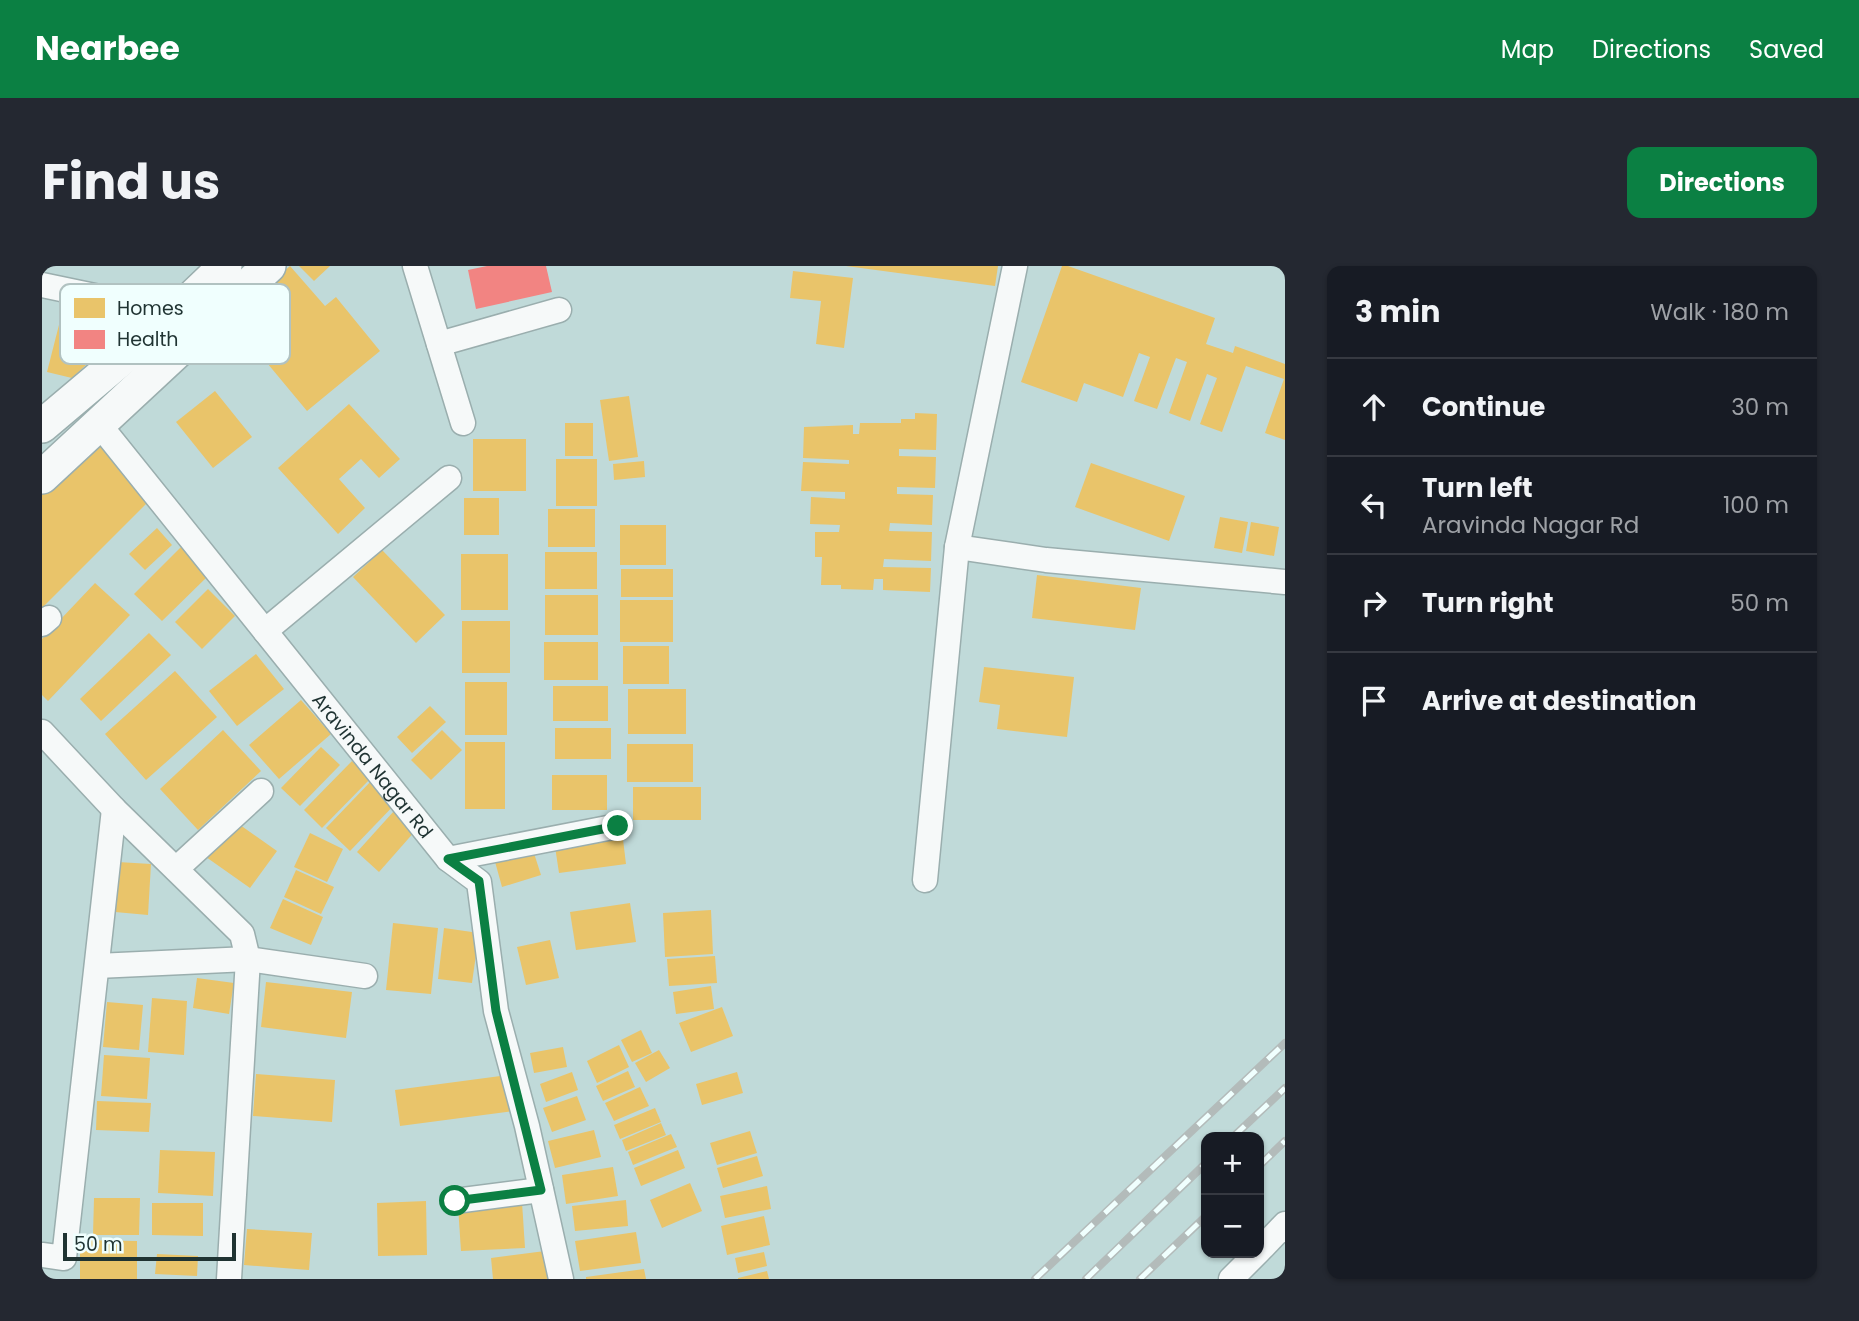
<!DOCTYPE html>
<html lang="en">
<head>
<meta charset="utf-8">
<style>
  body { margin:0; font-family:Poppins,sans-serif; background:#242831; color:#f1f3f6 }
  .controls { position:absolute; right:21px; bottom:21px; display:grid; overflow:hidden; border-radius:14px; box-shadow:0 2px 5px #0004 }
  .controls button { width:63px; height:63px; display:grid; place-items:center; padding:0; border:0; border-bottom:2px solid #363941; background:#171b24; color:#f1f3f6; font:35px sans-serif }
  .scale { position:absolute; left:21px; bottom:18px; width:173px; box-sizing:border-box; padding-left:7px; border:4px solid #1f3332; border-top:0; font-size:19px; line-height:24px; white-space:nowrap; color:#1f3332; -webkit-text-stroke:5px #f0fffe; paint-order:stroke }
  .stop { position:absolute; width:21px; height:21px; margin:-16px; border:5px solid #0b8043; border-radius:50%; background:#fff }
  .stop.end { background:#0b8043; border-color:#fff; box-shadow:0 2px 7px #0008 }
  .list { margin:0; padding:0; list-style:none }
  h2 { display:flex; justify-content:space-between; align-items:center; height:91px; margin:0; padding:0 28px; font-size:30px }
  h2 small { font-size:23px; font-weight:400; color:#9ea1a6 }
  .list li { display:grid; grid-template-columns:46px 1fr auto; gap:21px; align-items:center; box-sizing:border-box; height:98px; padding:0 28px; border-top:2px solid #363941 }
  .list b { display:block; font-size:26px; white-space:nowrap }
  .list p { margin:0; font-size:23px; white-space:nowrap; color:#9ea1a6 }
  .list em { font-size:23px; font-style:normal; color:#9ea1a6 }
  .icon { flex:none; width:38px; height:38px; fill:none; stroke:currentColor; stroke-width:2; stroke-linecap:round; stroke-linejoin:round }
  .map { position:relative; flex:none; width:1243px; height:1013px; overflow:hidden; border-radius:14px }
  header { display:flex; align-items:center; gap:42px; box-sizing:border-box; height:98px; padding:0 35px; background:#0b8043; color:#fff }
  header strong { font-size:33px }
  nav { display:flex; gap:38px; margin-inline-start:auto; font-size:24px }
  .intro { display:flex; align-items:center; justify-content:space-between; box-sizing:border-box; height:168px; padding:0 42px }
  h1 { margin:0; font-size:49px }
  .button { padding:18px 32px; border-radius:14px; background:#0b8043; color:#fff; font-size:24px; font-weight:700 }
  main { display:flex; gap:42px; padding:0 42px }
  aside { flex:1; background:#171b24; border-radius:14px; box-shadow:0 2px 5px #0004 }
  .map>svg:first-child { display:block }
  .homes { fill:#e9c46a }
  .health { fill:#f28482 }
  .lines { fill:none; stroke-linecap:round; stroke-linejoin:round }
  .street-casing { stroke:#9aaeae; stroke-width:27 }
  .secondary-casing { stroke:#9aaeae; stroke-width:36 }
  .street { stroke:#f6f9f9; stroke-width:24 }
  .secondary { stroke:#f6f9f9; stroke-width:33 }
  .rail-casing { stroke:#b3bbba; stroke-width:8 }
  .rail { stroke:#f0fffe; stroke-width:5; stroke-dasharray:16; stroke-linecap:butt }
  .route { stroke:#0b8043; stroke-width:9 }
  .labels { text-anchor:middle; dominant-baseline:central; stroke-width:7; stroke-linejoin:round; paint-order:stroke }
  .street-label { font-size:19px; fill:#1f3332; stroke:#f0fffe }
  .key { fill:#f0fffe; stroke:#b1c2c1; stroke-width:2 }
  .key-label { font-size:19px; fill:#1f3332 }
</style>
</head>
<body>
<header>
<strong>Nearbee</strong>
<nav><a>Map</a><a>Directions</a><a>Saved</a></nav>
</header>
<div class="intro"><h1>Find us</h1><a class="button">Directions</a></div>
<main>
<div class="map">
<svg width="1243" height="1013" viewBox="0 0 1243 1013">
  <rect width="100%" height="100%" fill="#c0dad9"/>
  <g class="homes">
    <path d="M 248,0 L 283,40 L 294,31 L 338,85 L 265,145 L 201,68 L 249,29 L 240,35 L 227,18 Z"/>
    <path d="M 257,0 L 288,0 L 272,15 Z"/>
    <path d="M 804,0 L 956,0 L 953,20 Z"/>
    <path d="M 1020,0 L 1026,0 L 1173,52 L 1164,78 L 1191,87 L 1193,80 L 1243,98 L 1243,174 L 1223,167 L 1242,113 L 1204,100 L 1180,166 L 1158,158 L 1175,112 L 1165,108 L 1148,155 L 1127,147 L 1145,96 L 1134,92 L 1115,143 L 1092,135 L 1108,91 L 1097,87 L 1081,131 L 1042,117 L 1035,136 L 979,116 Z"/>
    <path d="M 751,5 L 811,12 L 802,82 L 774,78 L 779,35 L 748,32 Z"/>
    <path d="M 20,47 L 80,61 L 79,66 L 30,112 L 5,106 Z"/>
    <path d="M 173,125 L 210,171 L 171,202 L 134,156 Z"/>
    <path d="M 587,130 L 596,191 L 567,195 L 558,134 Z"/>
    <path d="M 307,138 L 358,193 L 337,212 L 319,193 L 297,213 L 323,242 L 296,268 L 236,202 Z"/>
    <path d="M 873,147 L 895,148 L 894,184 L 857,183 L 857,190 L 894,191 L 893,222 L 855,221 L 855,228 L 891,229 L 890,259 L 848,257 L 847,265 L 890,266 L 889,295 L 842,293 L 841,301 L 889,302 L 888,326 L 841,324 L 841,313 L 832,313 L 831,324 L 799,323 L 799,319 L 779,319 L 780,291 L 773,291 L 773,266 L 797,266 L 798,259 L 768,258 L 769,231 L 803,233 L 803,226 L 759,225 L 761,196 L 807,198 L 807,194 L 761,192 L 762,161 L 811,159 L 811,168 L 817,168 L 818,157 L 859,157 L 859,153 L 873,153 Z"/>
    <rect x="523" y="157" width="28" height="33"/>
    <path d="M 53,169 L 113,229 L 0,342 L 0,222 Z"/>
    <rect x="431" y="173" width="53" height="52"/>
    <rect x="514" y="193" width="41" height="47"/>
    <path d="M 602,195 L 603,211 L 572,214 L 571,198 Z"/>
    <path d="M 1049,197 L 1143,230 L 1127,275 L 1033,241 Z"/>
    <rect x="422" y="232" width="35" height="37"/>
    <rect x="506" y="243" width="47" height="38"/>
    <path d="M 1178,251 L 1206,256 L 1200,287 L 1172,282 Z"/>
    <path d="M 1209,256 L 1237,261 L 1232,290 L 1204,285 Z"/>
    <rect x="578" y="259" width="46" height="40"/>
    <path d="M 115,262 L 130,279 L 103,304 L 87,288 Z"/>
    <path d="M 139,281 L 167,309 L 120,355 L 92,328 Z"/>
    <path d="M 340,284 L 403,349 L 374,377 L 311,311 Z"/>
    <rect x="503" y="286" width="52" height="37"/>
    <rect x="419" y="288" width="47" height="56"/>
    <rect x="579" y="303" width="52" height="28"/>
    <path d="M 995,309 L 1099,322 L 1093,364 L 990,352 Z"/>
    <path d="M 53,317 L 88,349 L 6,435 L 0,429 L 0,373 Z"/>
    <path d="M 166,323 L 193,350 L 160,383 L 133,356 Z"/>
    <rect x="503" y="329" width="53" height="40"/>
    <rect x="578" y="334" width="53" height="42"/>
    <rect x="420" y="355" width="48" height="52"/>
    <path d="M 107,367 L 129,389 L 59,455 L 38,433 Z"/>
    <rect x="502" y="376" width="54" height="38"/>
    <rect x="581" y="380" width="46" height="38"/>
    <path d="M 214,388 L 242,423 L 195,460 L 167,425 Z"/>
    <path d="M 942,401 L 1032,411 L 1025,471 L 955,463 L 958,439 L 937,436 Z"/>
    <path d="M 133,405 L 175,451 L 104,514 L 63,468 Z"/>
    <rect x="423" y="416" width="42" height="53"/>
    <rect x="511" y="420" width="55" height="35"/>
    <rect x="586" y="423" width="58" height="45"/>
    <path d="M 259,434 L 289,468 L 237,513 L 207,479 Z"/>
    <path d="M 388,440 L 404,456 L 370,487 L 355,471 Z"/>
    <rect x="513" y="462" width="56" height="31"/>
    <path d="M 181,464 L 219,505 L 156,564 L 118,523 Z"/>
    <path d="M 400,464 L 420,484 L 389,514 L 369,494 Z"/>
    <rect x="423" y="476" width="40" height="67"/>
    <rect x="585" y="478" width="66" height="38"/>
    <path d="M 279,481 L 298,499 L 258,540 L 239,522 Z"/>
    <path d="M 310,495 L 328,513 L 280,562 L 262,544 Z"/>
    <rect x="510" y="509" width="55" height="35"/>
    <path d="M 333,511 L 357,534 L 308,585 L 284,562 Z"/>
    <rect x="591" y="521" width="68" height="33"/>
    <path d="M 352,545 L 374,564 L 337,606 L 315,586 Z"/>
    <path d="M 191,554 L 235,585 L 208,622 L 164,591 Z"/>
    <path d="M 580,565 L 584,598 L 517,607 L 512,574 Z"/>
    <path d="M 268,567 L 301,583 L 285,616 L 252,601 Z"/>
    <path d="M 490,581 L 499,609 L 460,621 L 452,592 Z"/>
    <path d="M 76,596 L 109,598 L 106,649 L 73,646 Z"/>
    <path d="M 254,604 L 292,621 L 279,648 L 242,631 Z"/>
    <path d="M 241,633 L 281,651 L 269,679 L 228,662 Z"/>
    <path d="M 588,637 L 594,676 L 534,684 L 528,646 Z"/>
    <path d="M 669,644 L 671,688 L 623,691 L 621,647 Z"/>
    <path d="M 351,657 L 396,662 L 389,728 L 344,724 Z"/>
    <path d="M 402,662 L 437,667 L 430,717 L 396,713 Z"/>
    <path d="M 508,674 L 517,712 L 484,719 L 475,681 Z"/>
    <path d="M 673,690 L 675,717 L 627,720 L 625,693 Z"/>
    <path d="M 155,712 L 192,717 L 187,748 L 151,742 Z"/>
    <path d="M 224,716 L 310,726 L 304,772 L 219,761 Z"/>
    <path d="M 669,720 L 672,743 L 634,748 L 631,726 Z"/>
    <path d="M 110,732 L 145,735 L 142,789 L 106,786 Z"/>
    <path d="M 65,736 L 101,739 L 97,784 L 61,781 Z"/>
    <path d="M 680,741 L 691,770 L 649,786 L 637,757 Z"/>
    <path d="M 599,764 L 610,787 L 590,796 L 579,774 Z"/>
    <path d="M 577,779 L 587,801 L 555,817 L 545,795 Z"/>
    <path d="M 521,781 L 525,801 L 492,807 L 488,787 Z"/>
    <path d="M 617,784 L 628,802 L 604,816 L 593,797 Z"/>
    <path d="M 62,789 L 108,792 L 105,833 L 59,830 Z"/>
    <path d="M 586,805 L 593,821 L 561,835 L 554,820 Z"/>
    <path d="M 530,806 L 536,824 L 504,836 L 498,818 Z"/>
    <path d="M 695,806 L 701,827 L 660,839 L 654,818 Z"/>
    <path d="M 214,808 L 293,814 L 290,856 L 211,850 Z"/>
    <path d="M 466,809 L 471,845 L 358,860 L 353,824 Z"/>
    <path d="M 598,821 L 607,840 L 572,855 L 563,837 Z"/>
    <path d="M 535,830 L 544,854 L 510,866 L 501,842 Z"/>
    <path d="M 55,835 L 109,837 L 107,866 L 54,864 Z"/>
    <path d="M 613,842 L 619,856 L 578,873 L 572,859 Z"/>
    <path d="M 619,857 L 624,869 L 584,885 L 580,874 Z"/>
    <path d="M 552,864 L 559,891 L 513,902 L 506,875 Z"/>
    <path d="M 708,865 L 715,887 L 675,899 L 668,877 Z"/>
    <path d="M 629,868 L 635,881 L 591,899 L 586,886 Z"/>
    <path d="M 118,884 L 173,886 L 171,930 L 116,927 Z"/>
    <path d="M 636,884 L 643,902 L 599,920 L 592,902 Z"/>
    <path d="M 715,890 L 721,910 L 681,922 L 675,902 Z"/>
    <path d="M 571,901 L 576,930 L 524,938 L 520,909 Z"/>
    <path d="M 648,917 L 660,945 L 620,962 L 608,934 Z"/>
    <path d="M 725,920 L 729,943 L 683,952 L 678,930 Z"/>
    <path d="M 52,932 L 98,932 L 97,969 L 51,969 Z"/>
    <path d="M 584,934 L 586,960 L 533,965 L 530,940 Z"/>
    <path d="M 384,935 L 385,989 L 336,990 L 335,937 Z"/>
    <path d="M 480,936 L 483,982 L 419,985 L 416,940 Z"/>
    <path d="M 110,937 L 161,937 L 161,970 L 110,969 Z"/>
    <path d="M 722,950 L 728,979 L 685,989 L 679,960 Z"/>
    <path d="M 205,963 L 270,967 L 267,1004 L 202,999 Z"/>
    <path d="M 594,966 L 599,997 L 538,1005 L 533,975 Z"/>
    <path d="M 38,974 L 95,975 L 95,1013 L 38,1013 Z"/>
    <path d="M 503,985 L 507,1013 L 451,1013 L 449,992 Z"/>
    <path d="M 722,986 L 725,1000 L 696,1007 L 693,992 Z"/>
    <path d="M 115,988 L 156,990 L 155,1010 L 113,1008 Z"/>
    <path d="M 602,1003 L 604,1013 L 544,1013 L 544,1011 Z"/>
    <path d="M 725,1005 L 727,1013 L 696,1013 L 696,1012 Z"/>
  </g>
  <path class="health" d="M 445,0 L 504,0 L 510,26 L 434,43 L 426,4 Z"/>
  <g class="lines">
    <g class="street-casing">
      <g id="street">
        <path d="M 373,0 L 421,157"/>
        <path d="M 0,19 L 134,47"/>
        <path d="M 397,78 L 517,44"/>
        <path id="s1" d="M 56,157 L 406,593 L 437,616 L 454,745 L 485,860 L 519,1013"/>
        <path d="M 915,281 L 1004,294 L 1243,316"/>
        <path d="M 0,358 L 7,352"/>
        <path d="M 223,365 L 407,212"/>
        <path d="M 0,466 L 72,543 L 200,668 L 206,693 L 187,1013"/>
        <path d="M 406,593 L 576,560"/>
        <path d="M 134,603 L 219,525"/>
        <path d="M 883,614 L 915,281 L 973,0"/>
        <path d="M 55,700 L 206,693 L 323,710"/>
        <path d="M 413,935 L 499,924"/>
        <path d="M 1217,985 L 1243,958"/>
        <path d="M 0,989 L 22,992 L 72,543"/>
        <path d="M 1189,1013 L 1215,987"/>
      </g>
    </g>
    <g class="secondary-casing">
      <g id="secondary">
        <path d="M 0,160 L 134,47 L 183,0"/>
        <path d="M 0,211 L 227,0"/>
      </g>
    </g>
    <use href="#street" class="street"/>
    <use href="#secondary" class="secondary"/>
    <g class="rail-casing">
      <g id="rail">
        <path d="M 1191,871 L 1243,822"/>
        <path d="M 1217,900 L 1243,875"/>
        <path d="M 993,1013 L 1243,777"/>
        <path d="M 1044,1013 L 1164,897"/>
        <path d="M 1098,1013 L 1164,950"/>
      </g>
    </g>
    <use href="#rail" class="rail"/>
  </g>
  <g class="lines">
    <path class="route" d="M 413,935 L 499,924 L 454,745 L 437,615 L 406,593 L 576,560"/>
  </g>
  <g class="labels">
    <g class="street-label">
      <text stroke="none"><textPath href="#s1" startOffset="439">Aravinda Nagar Rd</textPath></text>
    </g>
  </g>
  <rect x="18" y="18" width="230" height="80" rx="10" class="key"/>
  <rect x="32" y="32" width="31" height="20" fill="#e9c46a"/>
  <rect x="32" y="64" width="31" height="19" fill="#f28482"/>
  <g class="key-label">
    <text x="75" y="49">Homes</text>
    <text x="75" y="80">Health</text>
  </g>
</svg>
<div class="controls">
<button>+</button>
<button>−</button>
</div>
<div class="scale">50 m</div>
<div class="stop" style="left:413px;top:935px"></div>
<div class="stop end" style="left:576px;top:560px"></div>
</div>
<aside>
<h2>3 min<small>Walk · 180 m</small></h2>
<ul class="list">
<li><svg class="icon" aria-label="ahead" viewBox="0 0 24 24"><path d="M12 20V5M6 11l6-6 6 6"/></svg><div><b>Continue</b></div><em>30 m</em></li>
<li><svg class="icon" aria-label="left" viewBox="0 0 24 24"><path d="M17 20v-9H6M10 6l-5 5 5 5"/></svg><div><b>Turn left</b><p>Aravinda Nagar Rd</p></div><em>100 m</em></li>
<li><svg class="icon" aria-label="right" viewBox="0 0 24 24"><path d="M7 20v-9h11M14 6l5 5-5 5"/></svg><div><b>Turn right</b></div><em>50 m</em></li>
<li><svg class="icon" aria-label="arrive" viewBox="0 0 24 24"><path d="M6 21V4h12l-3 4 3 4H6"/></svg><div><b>Arrive at destination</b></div></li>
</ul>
</aside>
</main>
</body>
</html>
